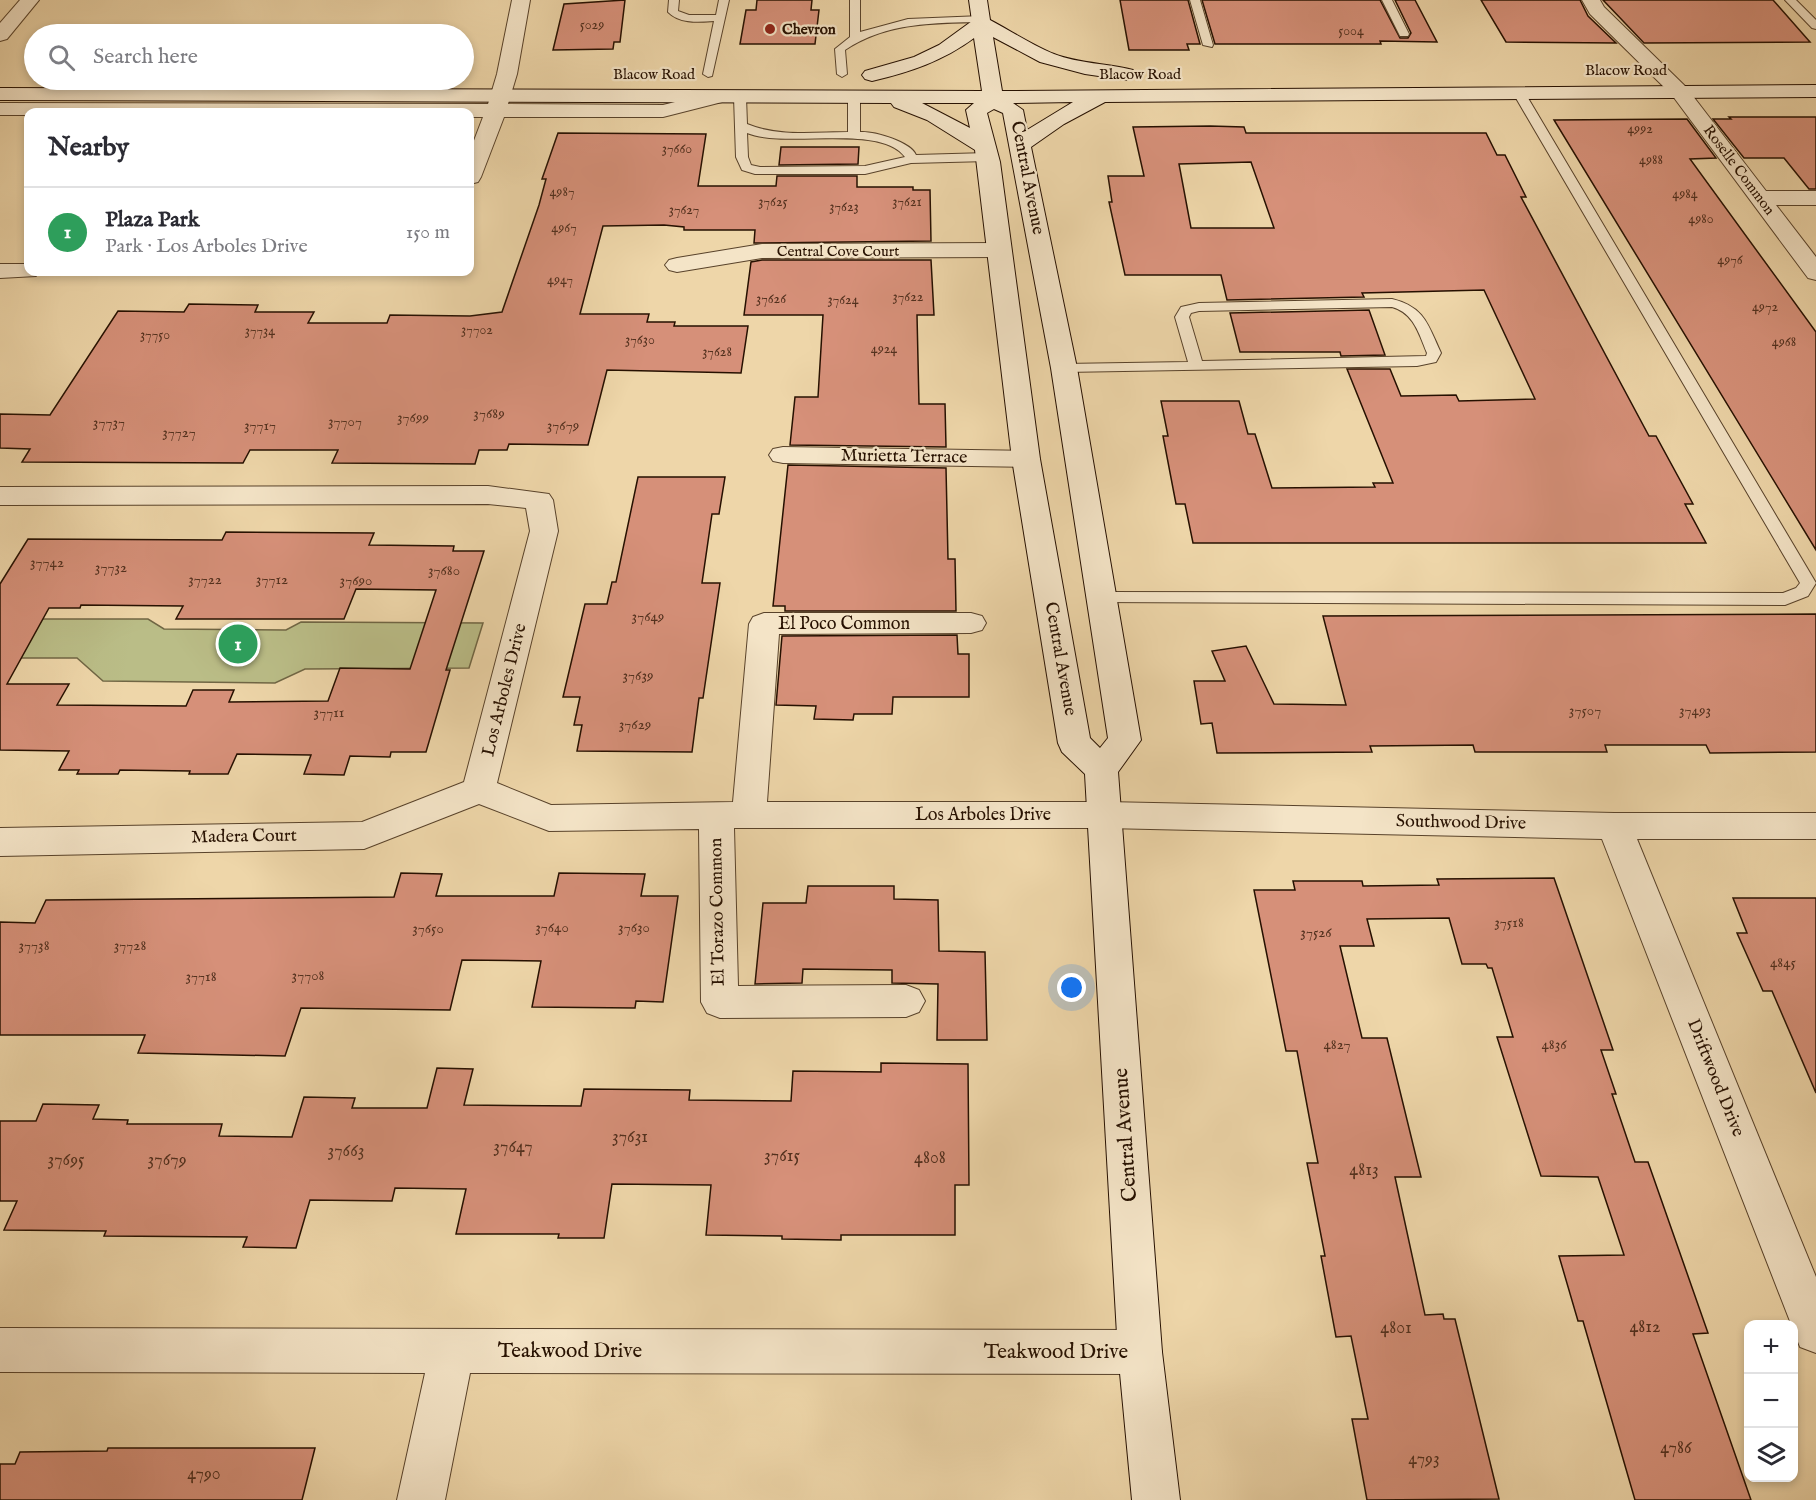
<!DOCTYPE html>
<html lang="en">
<head>
<meta charset="utf-8">
<style>
  body { margin:0; font-family:"IM FELL English",serif; background:#f7f7f7; color:#2b2b33 }
  .controls { position:absolute; right:18px; bottom:18px; display:grid; overflow:hidden; border-radius:12px; box-shadow:0 3px 9px #0003 }
  .controls button { width:54px; height:54px; display:grid; place-items:center; padding:0; border:0; border-bottom:2px solid #e1e1e2; background:#fff; color:#2b2b33; font:30px sans-serif }
  .you { position:absolute; left:1072px; top:988px; width:21px; height:21px; margin:-15px; border:4px solid #fff; border-radius:50%; background:#1a73e8; box-shadow:0 0 0 9px #1a73e833 }
  .badge { display:grid; place-items:center; width:39px; height:39px; border-radius:50%; background:#b45309; color:#fff; font-size:20px; font-weight:700 }
  .pin { position:absolute; translate:-50% -50%; border:3px solid #fff; box-shadow:0 2px 6px #0006 }
  .list { margin:0; padding:0; list-style:none }
  h2 { display:flex; justify-content:space-between; align-items:center; height:78px; margin:0; padding:0 24px; font-size:26px }
  h2 small { font-size:20px; font-weight:400; color:#7c7c81 }
  .list li { display:grid; grid-template-columns:39px 1fr auto; gap:18px; align-items:center; box-sizing:border-box; height:90px; padding:0 24px; border-top:2px solid #e1e1e2 }
  .list b { display:block; font-size:22px; white-space:nowrap }
  .list p { margin:0; font-size:20px; white-space:nowrap; color:#7c7c81 }
  .list em { font-size:20px; font-style:normal; color:#7c7c81 }
  .icon { flex:none; width:33px; height:33px; fill:none; stroke:currentColor; stroke-width:2; stroke-linecap:round; stroke-linejoin:round }
  .map { position:relative; flex:none; width:1816px; height:1500px; overflow:hidden }
  .search { position:absolute; background:#fff; box-shadow:0 3px 9px #0003; left:24px; top:24px; width:450px; height:66px; display:flex; align-items:center; gap:15px; box-sizing:border-box; padding:0 21px; border-radius:33px; color:#7c7c81; font-size:22px }
  .panel { position:absolute; background:#fff; box-shadow:0 3px 9px #0003; left:24px; top:108px; width:450px; height:168px; border-radius:12px }
  .map>svg:first-child { display:block }
  .green { fill:#babd87; stroke:#706644; stroke-width:1.5 }
  .building { fill:#d69079; stroke:#261000; stroke-width:1.5; fill-rule:evenodd }
  .lines { fill:none; stroke-linecap:round; stroke-linejoin:round }
  .service-casing { stroke:#58422a; stroke-width:2 }
  .minor-casing { stroke:#58422a; stroke-width:2 }
  .secondary-casing { stroke:#261000; stroke-width:2 }
  .service { fill:#f4e4c7; fill-rule:evenodd }
  .minor { fill:#f4e4c7; fill-rule:evenodd }
  .secondary { fill:#f4e4c7; fill-rule:evenodd }
  .poi-dot { fill:#8f2418; stroke:#f4e4c7; stroke-width:2 }
  .labels { text-anchor:middle; dominant-baseline:central; stroke-width:4.5; stroke-linejoin:round; paint-order:stroke }
  .far-number-label { font-size:14px; fill:#52301e }
  .far-poi-label { font-size:15px; font-weight:bold; fill:#261000; stroke:#f4e4c7; text-anchor:start }
  .far-street-label { font-size:15px; fill:#261000; stroke:#f4e4c7 }
  .number-label { font-size:15px; fill:#52301e }
  .street-label { font-size:18px; fill:#261000; stroke:#f4e4c7 }
  .near-number-label { font-size:18px; fill:#52301e }
  .near-street-label { font-size:21px; fill:#261000; stroke:#f4e4c7 }
</style>
</head>
<body>
<div class="map">
<svg width="1816" height="1500" viewBox="0 0 1816 1500">
  <rect width="100%" height="100%" fill="#eed6a9"/>
  <filter id="stains"><feTurbulence type="fractalNoise" baseFrequency=".00333" numOctaves="4"/><feColorMatrix values="0 0 0 0 .2 0 0 0 0 .09 0 0 0 0 .02 0 0 0 .5 -.17"/></filter>
  <radialGradient id="worn" r=".72"><stop offset=".6" stop-color="#630" stop-opacity="0"/><stop offset="1" stop-color="#630" stop-opacity=".3"/></radialGradient>
  <path class="green" d="M 0,619 L 148,619 L 164,629 L 286,630 L 301,622 L 483,623 L 469,668 L 305,669 L 275,683 L 103,681 L 77,658 L 0,658 Z"/>
  <g class="building">
    <path d="M 625,0 L 620,42 L 614,42 L 613,49 L 553,50 L 564,4 Z"/>
    <path d="M 757,0 L 812,0 L 811,10 L 819,10 L 815,44 L 740,44 L 746,10 L 756,10 Z"/>
    <path d="M 1120,0 L 1188,0 L 1200,44 L 1187,44 L 1189,50 L 1129,50 Z"/>
    <path d="M 1202,0 L 1380,0 L 1400,38 L 1408,38 L 1411,33 L 1395,0 L 1415,0 L 1437,42 L 1380,41 L 1381,44 L 1215,44 Z"/>
    <path d="M 1481,0 L 1580,0 L 1588,16 L 1616,43 L 1506,42 Z"/>
    <path d="M 1603,0 L 1773,0 L 1810,42 L 1644,43 Z"/>
    <path d="M 1729,117 L 1816,117 L 1816,189 L 1809,189 L 1784,158 L 1744,158 L 1713,119 L 1731,119 Z"/>
    <path d="M 1687,119 L 1716,158 L 1690,159 L 1816,332 L 1816,550 L 1554,120 Z"/>
    <path d="M 1210,126 L 1244,127 L 1246,133 L 1486,133 L 1497,155 L 1505,155 L 1526,197 L 1521,197 L 1649,436 L 1656,436 L 1693,504 L 1685,504 L 1706,543 L 1193,543 L 1185,504 L 1176,504 L 1163,436 L 1168,436 L 1161,401 L 1239,401 L 1248,434 L 1255,434 L 1272,488 L 1375,487 L 1373,483 L 1393,483 L 1347,369 L 1390,369 L 1401,396 L 1456,395 L 1459,401 L 1535,399 L 1484,290 L 1362,293 L 1364,297 L 1227,300 L 1221,275 L 1125,275 L 1109,202 L 1112,202 L 1108,176 L 1144,176 L 1133,127 ZM 1251,162 L 1274,228 L 1191,228 L 1179,164 Z"/>
    <path d="M 558,133 L 706,134 L 698,186 L 776,186 L 777,176 L 857,176 L 857,187 L 913,187 L 913,190 L 930,190 L 931,241 L 754,243 L 755,230 L 684,230 L 684,227 L 664,225 L 603,226 L 580,314 L 649,314 L 647,322 L 675,322 L 674,326 L 748,326 L 741,373 L 607,370 L 588,445 L 509,444 L 507,450 L 479,450 L 475,464 L 332,463 L 338,450 L 250,450 L 243,463 L 22,462 L 30,449 L 0,448 L 0,414 L 50,415 L 118,311 L 184,312 L 189,304 L 258,305 L 255,312 L 314,312 L 308,323 L 387,323 L 390,315 L 470,316 L 502,312 L 539,205 L 546,179 L 542,179 Z"/>
    <path d="M 781,147 L 859,147 L 858,164 L 779,165 Z"/>
    <path d="M 762,260 L 931,260 L 934,315 L 917,315 L 919,404 L 945,404 L 946,447 L 790,445 L 795,397 L 818,397 L 823,315 L 744,315 L 751,262 Z"/>
    <path d="M 1369,310 L 1385,355 L 1341,356 L 1340,352 L 1240,352 L 1230,313 Z"/>
    <path d="M 788,465 L 946,468 L 948,559 L 955,559 L 956,611 L 785,611 L 785,606 L 773,606 Z"/>
    <path d="M 638,477 L 725,477 L 719,514 L 712,514 L 702,583 L 720,583 L 703,698 L 699,698 L 692,752 L 577,751 L 582,725 L 574,725 L 580,697 L 563,697 L 585,604 L 607,604 L 612,582 L 616,582 Z"/>
    <path d="M 226,532 L 374,533 L 369,545 L 454,546 L 453,551 L 484,551 L 446,670 L 450,670 L 426,752 L 391,752 L 390,757 L 350,756 L 344,775 L 304,774 L 311,755 L 237,754 L 228,774 L 189,774 L 190,771 L 120,770 L 118,774 L 77,774 L 79,770 L 59,770 L 69,751 L 0,750 L 0,584 L 28,539 L 222,540 ZM 356,589 L 436,590 L 410,669 L 340,668 L 328,701 L 229,702 L 234,690 L 193,690 L 186,706 L 57,705 L 69,684 L 7,684 L 49,608 L 80,608 L 81,605 L 183,606 L 176,619 L 344,619 Z"/>
    <path d="M 1816,614 L 1816,752 L 1710,753 L 1706,745 L 1605,745 L 1607,752 L 1475,752 L 1473,745 L 1370,746 L 1372,752 L 1217,753 L 1212,723 L 1201,724 L 1194,681 L 1225,681 L 1212,651 L 1246,646 L 1274,704 L 1346,705 L 1323,616 Z"/>
    <path d="M 957,635 L 958,654 L 969,654 L 969,697 L 893,697 L 892,714 L 854,714 L 853,720 L 814,719 L 816,706 L 776,705 L 782,636 Z"/>
    <path d="M 401,873 L 442,874 L 436,896 L 554,896 L 559,873 L 645,874 L 641,896 L 678,896 L 663,1002 L 636,1001 L 635,1008 L 532,1007 L 541,961 L 462,960 L 450,1010 L 301,1008 L 285,1056 L 138,1053 L 145,1035 L 0,1035 L 0,922 L 35,923 L 46,900 L 394,897 Z"/>
    <path d="M 1554,878 L 1613,1050 L 1601,1050 L 1616,1094 L 1612,1094 L 1635,1162 L 1648,1162 L 1708,1333 L 1693,1334 L 1751,1500 L 1635,1500 L 1583,1321 L 1578,1321 L 1559,1256 L 1624,1255 L 1598,1177 L 1541,1176 L 1497,1037 L 1513,1037 L 1492,968 L 1488,968 L 1486,964 L 1462,964 L 1449,918 L 1367,919 L 1374,946 L 1340,946 L 1362,1038 L 1387,1038 L 1421,1177 L 1395,1177 L 1425,1315 L 1443,1314 L 1444,1319 L 1455,1319 L 1499,1499 L 1367,1500 L 1352,1419 L 1368,1419 L 1351,1336 L 1336,1337 L 1321,1256 L 1325,1256 L 1307,1163 L 1318,1163 L 1309,1116 L 1297,1051 L 1286,1051 L 1254,890 L 1295,890 L 1293,881 L 1362,881 L 1363,886 L 1439,885 L 1437,879 Z"/>
    <path d="M 808,886 L 894,886 L 894,899 L 938,900 L 939,951 L 985,952 L 987,1040 L 937,1040 L 938,984 L 892,983 L 892,970 L 803,969 L 802,983 L 755,984 L 763,903 L 806,903 Z"/>
    <path d="M 1733,898 L 1816,898 L 1816,1093 L 1772,991 L 1763,991 L 1737,933 L 1747,933 Z"/>
    <path d="M 881,1063 L 968,1064 L 969,1185 L 955,1185 L 955,1235 L 841,1235 L 841,1240 L 782,1239 L 782,1236 L 706,1235 L 711,1185 L 612,1184 L 604,1238 L 558,1238 L 559,1234 L 456,1234 L 466,1189 L 395,1188 L 392,1201 L 310,1200 L 296,1248 L 243,1247 L 247,1237 L 104,1236 L 106,1231 L 4,1230 L 17,1201 L 0,1201 L 0,1121 L 36,1121 L 43,1104 L 99,1105 L 93,1119 L 128,1120 L 127,1124 L 222,1124 L 219,1136 L 292,1137 L 304,1097 L 355,1098 L 352,1108 L 427,1108 L 437,1068 L 473,1069 L 464,1105 L 581,1106 L 584,1089 L 690,1090 L 689,1100 L 791,1101 L 793,1071 L 881,1072 Z"/>
    <path d="M 108,1448 L 315,1448 L 302,1500 L 0,1500 L 0,1464 L 15,1464 L 20,1452 L 107,1451 Z"/>
  </g>
  <g class="lines">
    <g class="service-casing">
      <g id="service">
        <path d="M 669,0 L 679,0 L 678,11 L 689,15 L 716,15 L 719,0 L 729,0 L 712,76 L 708,77 L 703,74 L 714,21 C 698,22 680,24 668,12 Z"/>
        <path d="M 850,0 L 860,0 L 860,32 L 908,19 L 982,16 L 987,19 L 982,22 C 934,23 887,22 845,50 L 847,74 L 842,77 L 837,74 L 835,49 L 850,37 Z"/>
        <path d="M 1190,0 L 1200,0 L 1213,45 L 1212,47 L 1203,45 Z"/>
        <path d="M 1382,0 L 1392,0 L 1409,34 L 1408,36 L 1400,36 Z"/>
        <path d="M 1785,0 L 1796,0 L 1816,20 L 1816,29 L 1812,28 Z"/>
        <path d="M 1519,90 L 1525,93 L 1816,583 L 1808,596 L 1785,605 L 1094,602 L 1092,598 L 1094,594 L 1100,592 L 1783,593 L 1796,588 L 1800,583 L 1513,93 Z"/>
        <path d="M 740,94 L 746,97 L 747,124 C 778,137 815,132 848,132 L 848,97 L 854,94 L 860,97 L 860,132 C 874,131 911,142 916,155 L 988,153 L 994,157 L 988,161 L 911,163 L 865,174 L 755,174 L 742,170 L 736,157 L 734,97 ZM 747,133 C 787,149 880,123 905,157 L 865,166 L 760,167 L 751,165 L 748,157 Z"/>
        <path d="M 1392,299 C 1425,307 1428,325 1441,353 L 1436,362 L 1417,366 L 1064,372 L 1057,368 L 1064,364 L 1188,362 L 1175,317 L 1181,307 L 1199,303 ZM 1392,307 C 1414,313 1419,334 1427,353 L 1426,356 L 1202,361 L 1189,317 L 1191,313 L 1199,311 Z"/>
      </g>
    </g>
    <g class="minor-casing">
      <g id="minor">
        <path d="M 20,0 L 39,0 L 7,39 L 0,41 L 0,23 Z"/>
        <path d="M 512,0 L 530,0 L 517,74 L 508,104 L 663,105 L 719,91 L 726,93 L 729,97 L 726,101 L 663,117 L 504,117 L 481,177 L 478,182 L 470,184 L 470,151 L 483,117 L 470,117 L 470,112 L 28,112 L 28,115 L 0,115 L 0,103 L 488,104 L 497,74 Z"/>
        <path d="M 1582,0 L 1600,0 L 1604,7 L 1686,87 L 1766,191 L 1816,191 L 1816,205 L 1776,205 L 1816,257 L 1816,280 L 1808,278 L 1672,95 L 1590,14 Z"/>
        <path d="M 999,243 L 1007,245 L 1011,250 L 1007,255 L 999,257 L 762,258 L 677,272 L 669,270 L 665,265 L 669,260 L 677,258 L 762,244 Z"/>
        <path d="M 0,264 L 28,264 L 28,272 L 39,272 L 36,276 L 0,278 Z"/>
        <path d="M 783,447 L 1026,451 L 1036,453 L 1040,459 L 1036,465 L 1026,467 L 783,463 L 773,461 L 769,455 L 773,449 Z"/>
        <path d="M 488,486 L 549,494 L 553,500 L 558,531 L 497,783 L 551,805 L 733,802 L 749,624 L 753,617 L 764,613 L 971,613 L 982,616 L 986,623 L 982,630 L 971,633 L 779,634 L 767,802 L 1106,802 L 1614,813 L 1816,813 L 1816,839 L 1637,839 L 1816,1277 L 1816,1353 L 1800,1347 L 1602,839 L 1106,828 L 734,828 L 738,986 L 906,985 L 919,990 L 925,1001 L 919,1012 L 906,1017 L 720,1018 L 707,1013 L 701,1002 L 699,829 L 549,831 L 479,804 L 364,849 L 0,856 L 0,828 L 362,822 L 464,782 L 530,531 L 526,508 L 488,504 L 0,505 L 0,487 Z"/>
        <path d="M 0,1328 L 1140,1330 L 1156,1336 L 1162,1352 L 1156,1368 L 1140,1374 L 470,1373 L 445,1500 L 397,1500 L 425,1373 L 0,1372 Z"/>
      </g>
    </g>
    <g class="secondary-casing">
      <path id="secondary" d="M 969,0 L 987,0 L 990,20 C 1011,31 1032,45 1054,54 C 1079,64 1107,63 1133,70 L 1136,74 L 1133,78 L 1126,80 L 1085,74 L 1040,62 L 993,37 L 1002,91 L 1816,85 L 1816,97 L 1105,102 L 1064,124 L 1031,147 L 1077,368 L 1141,740 L 1118,772 L 1162,1352 L 1180,1500 L 1132,1500 L 1118,1352 L 1085,774 L 1062,752 L 1058,743 L 1012,459 L 975,150 L 927,120 L 894,107 L 891,103 L 0,100 L 0,88 L 982,91 L 974,38 C 943,61 910,72 872,81 L 865,79 L 862,75 L 865,71 L 914,57 L 939,45 L 972,21 ZM 1073,102 L 1027,130 L 1023,110 L 1013,103 ZM 922,103 L 974,103 L 966,110 L 970,128 ZM 994,109 L 1003,113 L 1051,368 L 1108,738 L 1100,748 L 1090,738 L 1040,459 L 1000,162 L 987,113 Z"/>
    </g>
    <use href="#service" class="service"/>
    <use href="#minor" class="minor"/>
    <use href="#secondary" class="secondary"/>
  </g>
  <circle class="poi-dot" cx="770" cy="29" r="6"/>
  <g class="labels">
    <g class="far-number-label">
      <text x="592" y="25">5029</text>
      <text x="1351" y="31">5004</text>
      <text x="1640" y="129">4992</text>
      <text x="677" y="149">37660</text>
      <text x="1651" y="160">4988</text>
      <text x="562" y="192">4987</text>
      <text x="1685" y="194">4984</text>
      <text x="773" y="202">37625</text>
      <text x="907" y="202">37621</text>
      <text x="844" y="207">37623</text>
      <text x="684" y="210">37627</text>
      <text x="1701" y="219">4980</text>
      <text x="564" y="228">4967</text>
      <text x="1730" y="260">4976</text>
      <text x="560" y="280">4947</text>
      <text x="908" y="297">37622</text>
      <text x="771" y="299">37626</text>
      <text x="843" y="300">37624</text>
      <text x="1765" y="307">4972</text>
      <text x="477" y="330">37702</text>
      <text x="260" y="331">37734</text>
      <text x="155" y="335">37750</text>
      <text x="640" y="340">37630</text>
      <text x="1784" y="342">4968</text>
      <text x="884" y="349">4924</text>
      <text x="717" y="352">37628</text>
    </g>
    <g class="far-poi-label">
      <text x="782" y="29">Chevron</text>
    </g>
    <g class="far-street-label">
      <text x="1626" y="70">Blacow Road</text>
      <text x="654" y="74">Blacow Road</text>
      <text x="1140" y="74">Blacow Road</text>
      <text transform="translate(1739 170) rotate(53)">Roselle Common</text>
      <text x="838" y="251">Central Cove Court</text>
    </g>
    <g class="number-label">
      <text x="489" y="413">37689</text>
      <text x="413" y="417">37699</text>
      <text x="345" y="421">37707</text>
      <text x="109" y="422">37737</text>
      <text x="260" y="425">37717</text>
      <text x="563" y="425">37679</text>
      <text x="179" y="432">37727</text>
      <text x="47" y="562">37742</text>
      <text x="111" y="567">37732</text>
      <text x="444" y="570">37680</text>
      <text x="205" y="579">37722</text>
      <text x="272" y="579">37712</text>
      <text x="356" y="580">37690</text>
      <text x="648" y="616">37649</text>
      <text x="638" y="675">37639</text>
      <text x="1585" y="710">37507</text>
      <text x="1695" y="710">37493</text>
      <text x="329" y="712">37711</text>
      <text x="635" y="724">37629</text>
      <text x="1509" y="922">37518</text>
      <text x="552" y="927">37640</text>
      <text x="634" y="927">37630</text>
      <text x="428" y="928">37650</text>
      <text x="1316" y="932">37526</text>
      <text x="34" y="945">37738</text>
      <text x="130" y="945">37728</text>
      <text x="1783" y="962">4845</text>
      <text x="308" y="975">37708</text>
      <text x="201" y="976">37718</text>
      <text x="1337" y="1044">4827</text>
      <text x="1554" y="1044">4836</text>
    </g>
    <g class="street-label">
      <text transform="translate(1027 178) rotate(79)">Central Avenue</text>
      <text transform="translate(904 457) rotate(1)">Murietta Terrace</text>
      <text x="844" y="624">El Poco Common</text>
      <text transform="translate(1060 659) rotate(80)">Central Avenue</text>
      <text transform="translate(505 690) rotate(-76)">Los Arboles Drive</text>
      <text x="983" y="815">Los Arboles Drive</text>
      <text transform="translate(1461 823) rotate(1)">Southwood Drive</text>
      <text transform="translate(244 837) rotate(-1)">Madera Court</text>
      <text transform="translate(718 912) rotate(-91)">El Torazo Common</text>
      <text transform="translate(1715 1078) rotate(68)">Driftwood Drive</text>
    </g>
    <g class="near-number-label">
      <text x="630" y="1137">37631</text>
      <text x="513" y="1147">37647</text>
      <text x="346" y="1151">37663</text>
      <text x="782" y="1156">37615</text>
      <text x="930" y="1158">4808</text>
      <text x="66" y="1160">37695</text>
      <text x="167" y="1160">37679</text>
      <text x="1364" y="1170">4813</text>
      <text x="1645" y="1327">4812</text>
      <text x="1396" y="1328">4801</text>
      <text x="1676" y="1448">4786</text>
      <text x="1424" y="1459">4793</text>
      <text x="204" y="1474">4790</text>
    </g>
    <g class="near-street-label">
      <text transform="translate(1126 1135) rotate(-94)">Central Avenue</text>
      <text x="570" y="1351">Teakwood Drive</text>
      <text x="1056" y="1352">Teakwood Drive</text>
    </g>
  </g>
  <rect width="100%" height="100%" filter="url(#stains)"/>
  <rect width="100%" height="100%" fill="url(#worn)"/>
</svg>
<div class="controls">
<button>+</button>
<button>−</button>
<button><svg class="icon" aria-label="layers" viewBox="0 0 24 24"><path d="M12 4l9 5-9 5-9-5zM3 14l9 5 9-5"/></svg></button>
</div>
<div class="you"></div>
<div class="pin badge" style="left:238px;top:644px;background:#2e9e5b">1</div>
<div class="search"><svg class="icon" aria-label="search" viewBox="0 0 24 24"><circle cx="10" cy="10" r="6"/><path d="M15 15l6 6"/></svg>Search here</div>
<section class="panel">
<h2>Nearby<small></small></h2>
<ul class="list">
<li><span class="badge" style="background:#2e9e5b">1</span><div><b>Plaza Park</b><p>Park · Los Arboles Drive</p></div><em>150 m</em></li>
</ul>
</section>
</div>
</body>
</html>
